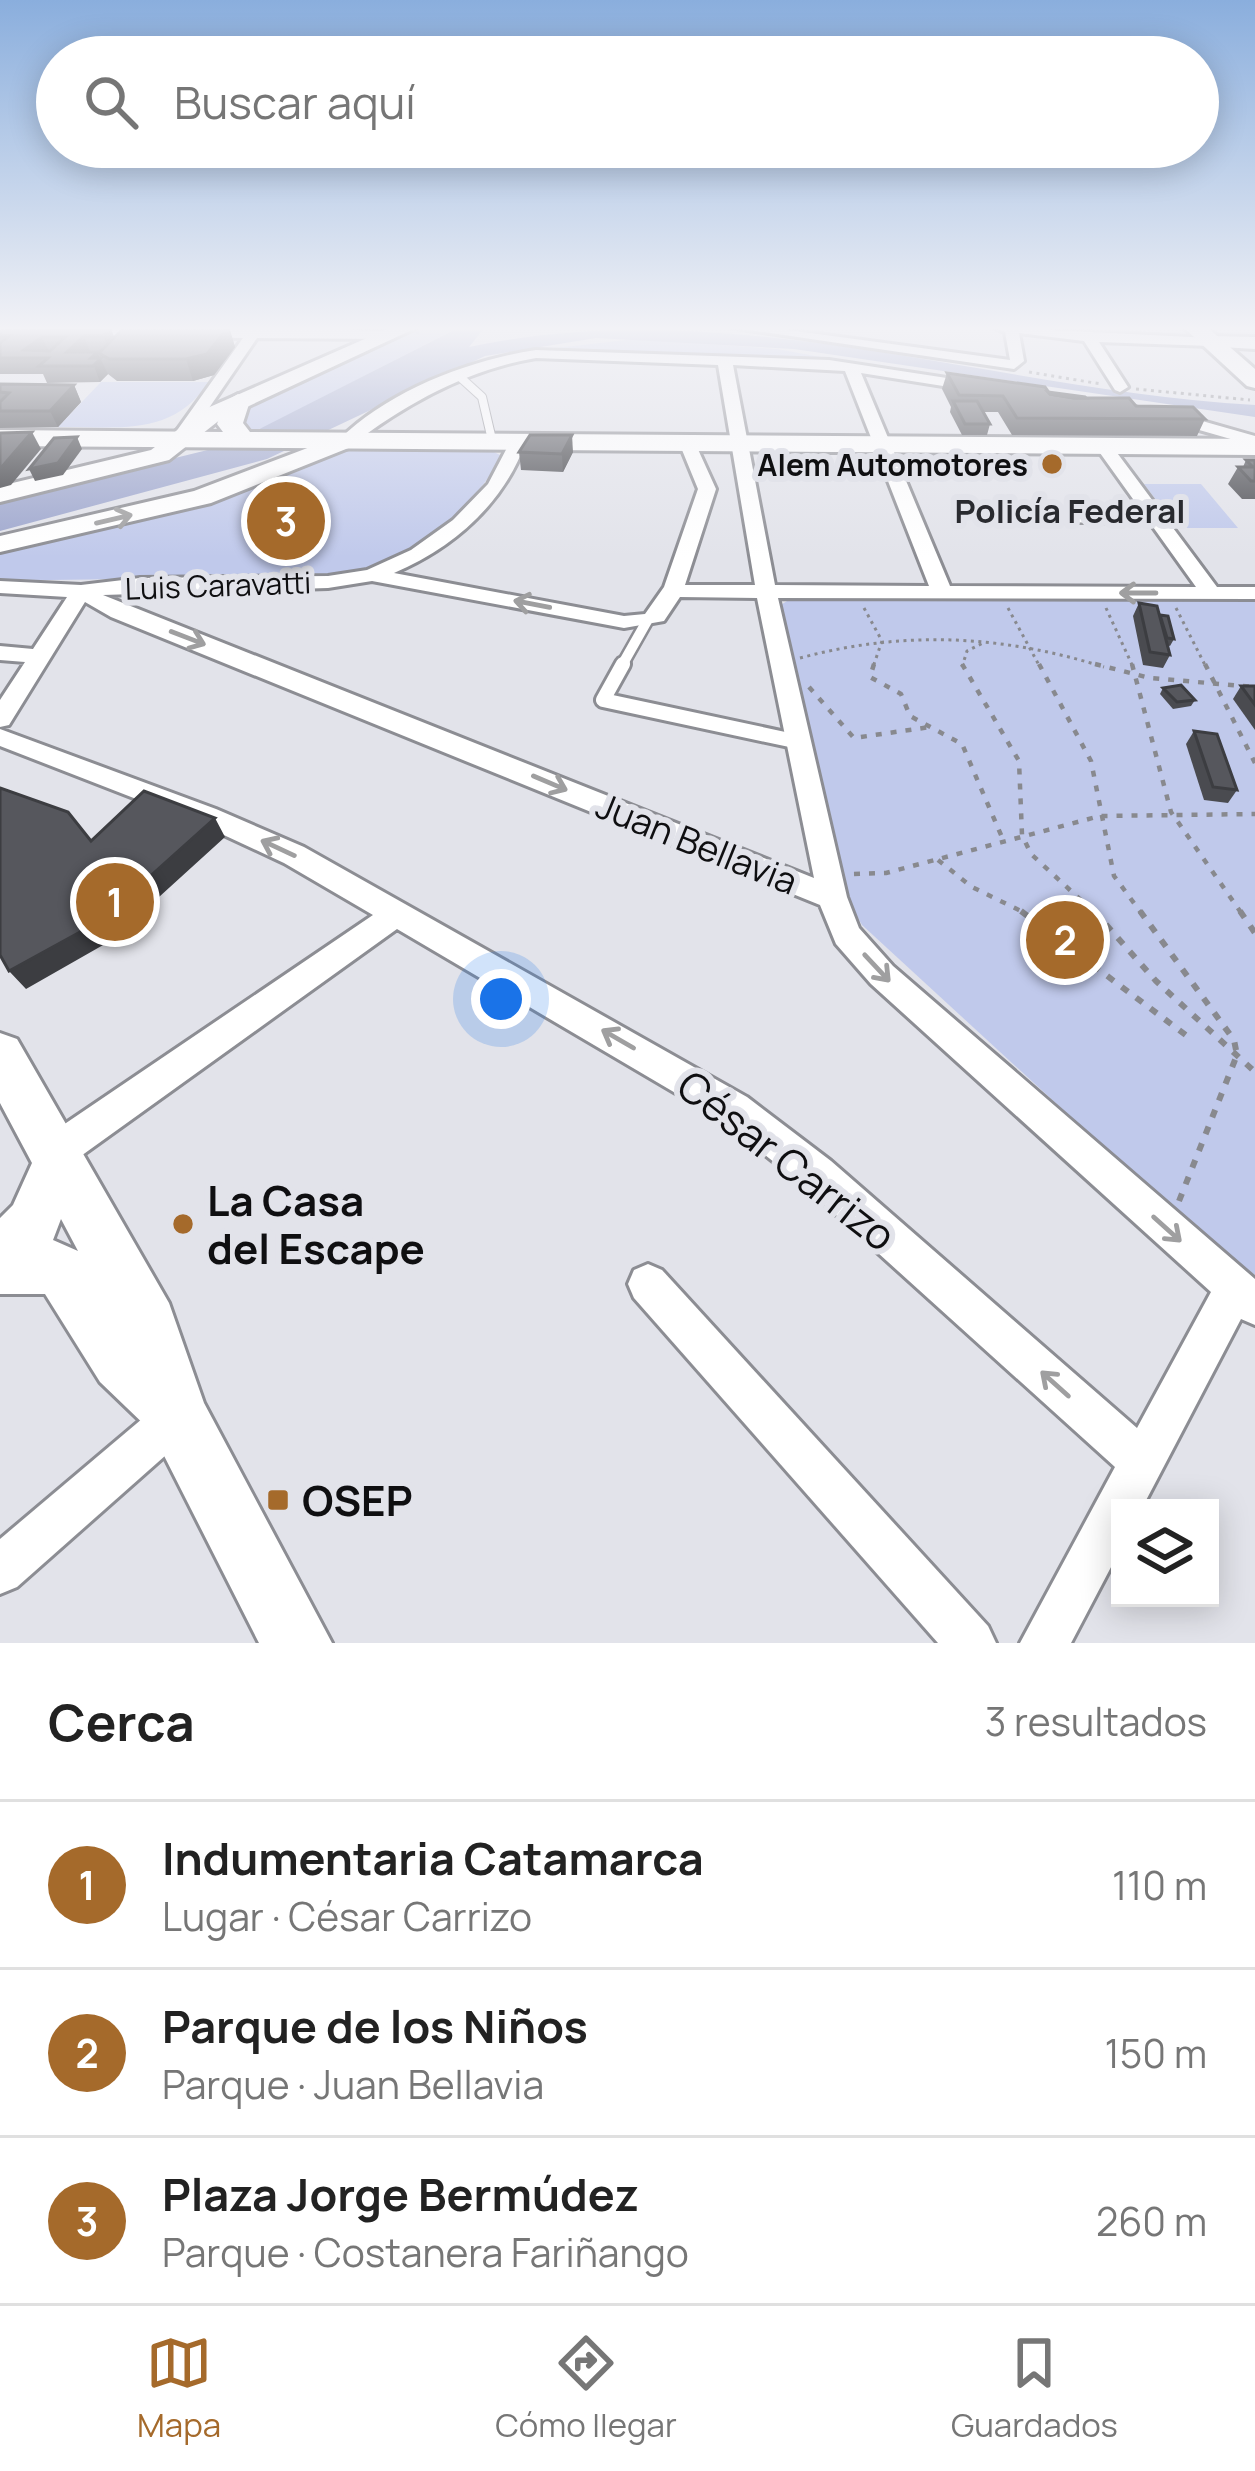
<!DOCTYPE html>
<html lang="es">
<head>
<meta charset="utf-8">
<style>
  body { margin:0; font-family:Manrope,sans-serif; background:#f6f6f6; color:#222 }
  .controls { position:absolute; right:36px; bottom:36px; display:grid; overflow:hidden; border-radius:0px; box-shadow:0 6px 30px #0003 }
  .controls button { width:108px; height:108px; display:grid; place-items:center; padding:0; border:0; border-bottom:3px solid #e0e0e0; background:#fff; color:#222; font:60px sans-serif }
  .you { position:absolute; left:501px; top:999px; width:42px; height:42px; margin:-30px; border:9px solid #fff; border-radius:50%; background:#1a73e8; box-shadow:0 0 0 18px #1a73e833 }
  .badge { display:grid; place-items:center; width:78px; height:78px; border-radius:50%; background:#a56a2b; color:#fff; font-size:39px; font-weight:700 }
  .pin { position:absolute; translate:-50% -50%; border:6px solid #fff; box-shadow:0 3px 12px #0006 }
  .list { margin:0; padding:0; list-style:none }
  h2 { display:flex; justify-content:space-between; align-items:center; height:156px; margin:0; padding:0 48px; font-size:51px }
  h2 small { font-size:39px; font-weight:400; color:#767676 }
  .list li { display:grid; grid-template-columns:78px 1fr auto; gap:36px; align-items:center; box-sizing:border-box; height:168px; padding:0 48px; border-top:3px solid #e0e0e0 }
  .list b { display:block; font-size:45px; white-space:nowrap }
  .list p { margin:0; font-size:39px; white-space:nowrap; color:#767676 }
  .list em { font-size:39px; font-style:normal; color:#767676 }
  .icon { flex:none; width:66px; height:66px; fill:none; stroke:currentColor; stroke-width:2; stroke-linecap:round; stroke-linejoin:round }
  .map { position:relative; flex:none; width:1255px; height:1643px; overflow:hidden }
  .search { position:absolute; background:#fff; box-shadow:0 6px 30px #0003; left:36px; right:36px; top:36px; height:132px; display:flex; align-items:center; gap:30px; box-sizing:border-box; padding:0 42px; border-radius:66px; color:#767676; font-size:45px }
  .sheet { height:660px; background:#fff }
  nav { display:flex; justify-content:space-around; align-items:center; box-sizing:border-box; height:168px; border-top:3px solid #e0e0e0; background:#fff; font-size:33px; color:#767676 }
  nav a { display:grid; justify-items:center; gap:6px }
  nav .on { color:#a56a2b }
  .map>svg:first-child { display:block }
  .green { fill:#c0c9eb }
  .water { fill:#9da6cd }
  .lines { fill:none; stroke-linecap:round; stroke-linejoin:round }
  .stream { stroke:#9da6cd; stroke-width:3 }
  .lane-far2-casing { stroke:#8c8d93; stroke-width:10 }
  .lane-far1-casing { stroke:#8c8d93; stroke-width:15 }
  .lane-casing { stroke:#8c8d93; stroke-width:20 }
  .street-casing { stroke:#8c8d93; stroke-width:6 }
  .secondary-casing { stroke:#8c8d93; stroke-width:6 }
  .primary-casing { stroke:#8c8d93; stroke-width:6 }
  .path-far2 { stroke:#88898e; stroke-width:3; stroke-dasharray:3 4.5; stroke-linecap:butt }
  .path-far1 { stroke:#88898e; stroke-width:4.5; stroke-dasharray:6 9; stroke-linecap:butt }
  .path { stroke:#88898e; stroke-width:6; stroke-dasharray:8 10; stroke-linecap:butt }
  .lane-far2 { stroke:#fff; stroke-width:8 }
  .lane-far1 { stroke:#fff; stroke-width:10 }
  .lane { stroke:#fff; stroke-width:14 }
  .street { fill:#fff; fill-rule:evenodd }
  .secondary { fill:#fff; fill-rule:evenodd }
  .primary { fill:#fff; fill-rule:evenodd }
  .wall { fill:#4a4b50 }
  .shaded-wall { fill:#3c3d41 }
  .building { fill:#56575d; stroke:#3c3d41; stroke-width:3; fill-rule:evenodd }
  .oneway { stroke:#9f9fa0 }
  .poi-dot { fill:#a56a2b; stroke:#e2e3ea; stroke-width:4.5 }
  .labels { text-anchor:middle; dominant-baseline:central; stroke-width:12; stroke-linejoin:round; paint-order:stroke }
  .far-poi-label { font-size:30px; font-weight:bold; fill:#0f0f11; stroke:#e2e3ea; text-anchor:end }
  .far-street-label { font-size:30px; fill:#0f0f11; stroke:#e2e3ea }
  .far-neighbourhood-label { font-size:33px; font-weight:bold; fill:#292a2f; stroke:#e2e3ea }
  .street-label { font-size:36px; fill:#0f0f11; stroke:#e2e3ea }
  .near-street-label { font-size:42px; fill:#0f0f11; stroke:#e2e3ea }
  .near-poi-label { font-size:42px; font-weight:bold; fill:#0f0f11; stroke:#e2e3ea; text-anchor:start }
</style>
</head>
<body>
<div class="map">
<svg width="1255" height="1643" viewBox="0 0 1255 1643">
  <rect width="100%" height="100%" fill="#e2e3ea"/>
  <g class="green">
    <path d="M 420,327 L 459,327 L 263,428 L 244,432 L 239,412 L 252,402 Z"/>
    <path d="M 635,339 L 777,349 L 848,362 L 530,351 Z"/>
    <path d="M 101,382 L 209,382 C 171,438 118,426 58,427 Z"/>
    <path d="M 357,445 L 488,449 L 502,456 C 477,501 429,547 379,565 C 328,584 267,574 213,576 C 141,577 72,582 0,579 L 0,549 L 250,487 Z"/>
    <path d="M 1144,484 L 1201,484 L 1238,528 L 1177,528 Z"/>
    <path d="M 792,598 L 1255,599 L 1255,1275 L 1173,1211 L 862,925 L 844,894 L 779,606 Z"/>
  </g>
  <path class="water" d="M 460,327 L 485,327 L 469,347 C 733,291 992,390 1255,405 L 1255,417 L 794,349 L 596,338 L 485,356 L 267,459 L 0,531 L 0,501 L 228,445 Z"/>
  <g class="lines">
    <path class="stream" d="M 408,327 L 418,333"/>
    <g class="lane-far2-casing">
      <path id="lane-far2" d="M 460,377 L 482,397 L 493,444"/>
    </g>
    <g class="lane-far1-casing">
      <g id="lane-far1">
        <path d="M 1020,517 L 1156,518"/>
        <path d="M 621,667 L 647,621"/>
      </g>
    </g>
    <g class="lane-casing">
      <path id="lane" d="M 623,664 L 603,700 L 799,742"/>
    </g>
    <g class="street-casing">
      <g id="street">
        <path d="M 251,327 L 392,331 L 399,335 L 392,339 L 257,338 L 187,440 L 175,440 L 173,436 L 243,338 L 196,337 L 189,333 L 196,329 Z"/>
        <path d="M 729,327 L 766,327 L 1010,360 L 1005,332 L 992,327 L 1211,338 L 1218,342 L 1211,346 L 1099,342 L 1128,387 L 1120,392 L 1115,390 L 1084,341 L 1019,333 L 1024,361 L 1014,369 Z"/>
        <path d="M 536,350 L 829,360 L 986,384 L 989,387 L 981,392 L 861,373 L 950,586 L 1196,587 L 1095,446 L 1103,441 L 1109,442 L 1217,587 L 1255,587 L 1255,599 L 778,598 L 847,897 L 859,928 L 893,966 L 1255,1279 L 1255,1325 L 1241,1319 L 1142,1508 L 1120,1508 L 1120,1550 L 1071,1643 L 1020,1643 L 1115,1467 L 805,1187 L 723,1121 L 397,929 L 67,1166 L 54,1171 L 41,1166 L 36,1153 L 41,1140 L 373,915 L 284,863 L 198,823 L 0,746 L 0,729 L 216,809 L 304,847 L 747,1097 L 831,1161 L 1137,1428 L 1211,1292 L 871,984 L 836,944 L 820,905 L 111,617 L 85,602 L 9,725 L 0,727 L 0,700 L 25,662 L 0,660 L 0,646 L 33,649 L 67,597 L 0,593 L 0,581 L 81,585 L 140,578 L 328,576 L 367,570 L 411,550 L 453,520 L 488,484 L 509,444 L 517,439 L 525,444 C 503,504 453,548 394,573 L 624,616 L 645,614 L 664,587 L 698,489 L 680,445 L 688,440 L 696,445 L 716,489 L 685,585 L 755,585 L 718,365 L 536,358 C 469,369 407,403 353,444 L 339,440 C 388,391 469,360 536,350 ZM 733,365 L 845,371 L 929,586 L 775,585 ZM 372,581 L 624,628 L 664,621 L 680,597 L 757,598 L 814,878 L 103,595 L 328,588 Z"/>
        <path d="M 1167,411 L 1255,436 L 1255,446 L 1161,419 L 1159,416 Z"/>
        <path d="M 648,1264 L 662,1270 L 988,1626 L 996,1643 L 938,1643 L 634,1298 L 628,1284 L 634,1270 Z"/>
        <path d="M 177,1395 L 192,1402 L 199,1417 L 192,1432 L 17,1587 L 0,1594 L 0,1539 L 162,1402 Z"/>
      </g>
    </g>
    <g class="secondary-casing">
      <g id="secondary">
        <path d="M 392,327 L 418,327 L 221,419 L 169,460 L 0,502 L 0,486 L 151,450 L 205,409 Z"/>
        <path d="M 1211,336 L 1255,337 L 1255,349 L 1204,346 L 1204,338 Z"/>
        <path d="M 347,433 L 356,435 L 356,445 L 211,503 L 0,552 L 0,536 L 194,491 Z"/>
        <path d="M 0,1033 L 17,1039 L 169,1303 L 204,1403 L 332,1643 L 259,1643 L 152,1432 L 100,1382 L 45,1294 L 0,1294 L 0,1218 L 13,1205 L 32,1163 L 0,1103 ZM 61,1219 L 78,1251 L 53,1240 Z"/>
      </g>
    </g>
    <g class="primary-casing">
      <g id="primary">
        <path d="M 1183,327 L 1207,327 L 1255,369 L 1255,388 L 1247,386 Z"/>
        <path d="M 238,394 L 250,401 L 243,423 L 250,432 L 1255,439 L 1255,455 L 0,446 L 0,430 L 223,432 L 217,424 L 226,401 Z"/>
      </g>
    </g>
    <g class="path-far2">
      <path d="M 1029,372 L 1101,384"/>
      <path d="M 1136,389 L 1250,400"/>
      <path d="M 864,608 L 882,641 L 873,667"/>
      <path d="M 1008,608 L 1040,667"/>
      <path d="M 1106,608 L 1133,667"/>
      <path d="M 1176,608 L 1206,667"/>
      <path d="M 800,658 C 904,630 1002,635 1104,667"/>
      <path d="M 962,667 L 967,651 L 985,642"/>
    </g>
    <g class="path-far1">
      <path d="M 874,664 L 870,677 L 901,694 L 910,716 L 962,744 L 1004,842"/>
      <path d="M 962,664 L 1019,761 L 1022,835 L 1031,854 L 1096,914"/>
      <path d="M 1039,664 L 1091,761 L 1114,876 L 1142,914"/>
      <path d="M 1095,664 L 1150,678 L 1255,687"/>
      <path d="M 1132,664 L 1171,812 L 1242,914"/>
      <path d="M 1205,664 L 1255,763"/>
      <path d="M 809,687 L 854,738 L 930,727"/>
      <path d="M 938,860 L 972,887 L 1027,914"/>
      <path d="M 854,874 L 886,873 L 1100,816 L 1255,814"/>
    </g>
    <g class="path">
      <path d="M 1021,911 L 1191,1039"/>
      <path d="M 1094,911 L 1156,981 L 1255,1072"/>
      <path d="M 1140,911 L 1234,1040 L 1237,1055 L 1179,1201"/>
      <path d="M 1240,911 L 1255,933"/>
    </g>
    <use href="#lane-far2" class="lane-far2"/>
    <use href="#lane-far1" class="lane-far1"/>
    <use href="#lane" class="lane"/>
    <use href="#street" class="street"/>
    <use href="#secondary" class="secondary"/>
    <use href="#primary" class="primary"/>
  </g>
  <g class="wall">
    <path d="M 229,327 L 235,347 L 214,375 L 193,381 L 117,381 L 108,374 L 100,382 L 47,383 L 43,374 L 0,374 L 0,332 L 4,328 L 114,338 Z"/>
    <path d="M 947,373 L 1048,392 L 1134,404 L 1205,419 L 1197,436 L 1012,435 L 998,412 L 984,412 L 990,424 L 987,435 L 962,435 L 950,412 L 951,407 L 942,389 Z"/>
    <path d="M 0,384 L 74,385 L 81,402 L 58,427 L 0,428 Z"/>
    <path d="M 519,452 L 573,452 L 563,472 L 521,470 Z"/>
    <path d="M 1246,460 L 1255,460 L 1255,499 L 1242,499 L 1228,484 L 1238,467 L 1243,467 Z"/>
    <path d="M 1139,603 L 1160,616 L 1174,639 L 1170,646 L 1167,645 L 1170,655 L 1163,668 L 1143,665 L 1133,616 Z"/>
    <path d="M 1241,686 L 1255,686 L 1255,730 L 1233,699 Z"/>
    <path d="M 1163,688 L 1195,700 L 1191,706 L 1173,709 L 1160,694 Z"/>
    <path d="M 1194,731 L 1237,790 L 1228,803 L 1204,800 L 1186,744 Z"/>
  </g>
  <g class="shaded-wall">
    <path d="M 229,327 L 235,347 L 214,375 L 193,381 L 186,359 Z"/>
    <path d="M 111,329 L 117,344 L 109,352 L 103,336 Z"/>
    <path d="M 84,336 L 90,352 L 74,368 L 67,352 Z"/>
    <path d="M 42,337 L 49,352 L 24,350 Z"/>
    <path d="M 97,352 L 108,374 L 100,382 L 91,358 Z"/>
    <path d="M 74,385 L 81,402 L 58,427 L 50,411 Z"/>
    <path d="M 32,432 L 41,449 L 11,485 L 0,488 L 0,468 Z"/>
    <path d="M 572,435 L 573,452 L 563,472 L 562,454 Z"/>
    <path d="M 77,437 L 82,449 L 63,475 L 35,481 L 29,469 Z"/>
    <path d="M 215,818 L 225,837 L 148,907 L 154,916 L 26,989 L 9,971 L 136,889 Z"/>
  </g>
  <g class="building">
    <path d="M 125,327 L 228,327 L 207,354 L 186,359 L 109,359 L 99,353 Z"/>
    <path d="M 4,328 L 111,329 L 103,336 L 84,336 L 67,352 L 97,352 L 91,358 L 101,358 L 93,366 L 39,366 L 48,358 L 0,358 L 0,343 L 9,336 L 0,336 L 0,332 ZM 42,337 L 65,337 L 50,351 L 24,350 Z"/>
    <path d="M 947,373 L 1045,387 L 1050,394 L 1074,398 L 1129,398 L 1136,406 L 1193,407 L 1205,419 L 1017,418 L 1003,396 L 959,395 Z"/>
    <path d="M 0,384 L 74,385 L 50,411 L 0,411 L 0,402 L 9,393 L 0,392 Z"/>
    <path d="M 1048,392 L 1085,397 L 1086,398 L 1074,398 L 1050,394 Z"/>
    <path d="M 953,401 L 977,401 L 990,424 L 965,424 Z"/>
    <path d="M 32,432 L 1,468 L 0,468 L 0,433 Z"/>
    <path d="M 530,435 L 572,435 L 562,454 L 519,452 Z"/>
    <path d="M 77,437 L 58,463 L 29,469 L 54,438 Z"/>
    <path d="M 1246,460 L 1255,460 L 1255,481 L 1251,481 L 1238,467 L 1253,467 Z"/>
    <path d="M 1139,603 L 1157,606 L 1170,655 L 1150,652 Z"/>
    <path d="M 1160,615 L 1168,616 L 1174,639 L 1167,638 Z"/>
    <path d="M 1181,685 L 1195,700 L 1177,702 L 1163,688 Z"/>
    <path d="M 1241,686 L 1255,686 L 1255,705 Z"/>
    <path d="M 1194,731 L 1217,734 L 1237,790 L 1213,787 Z"/>
    <path d="M 0,788 L 68,812 L 91,841 L 144,791 L 215,818 L 136,889 L 142,898 L 9,971 L 0,955 Z"/>
  </g>
  <defs><path id="oneway-shaft" d="M-6 0H5M1.5-3L5.5 0L1.5 3" fill="none" stroke-width="1.6" stroke-linecap="round" stroke-linejoin="round" transform="scale(3)"/></defs>
  <g class="oneway">
    <use href="#oneway-shaft" transform="translate(114 519) rotate(-13)"/>
    <use href="#oneway-shaft" transform="translate(1138 593) rotate(-180)"/>
    <use href="#oneway-shaft" transform="translate(532 604) rotate(-169)"/>
    <use href="#oneway-shaft" transform="translate(188 638) rotate(21)"/>
    <use href="#oneway-shaft" transform="translate(550 783) rotate(23)"/>
    <use href="#oneway-shaft" transform="translate(278 848) rotate(-155)"/>
    <use href="#oneway-shaft" transform="translate(877 968) rotate(47)"/>
    <use href="#oneway-shaft" transform="translate(618 1039) rotate(-150)"/>
    <use href="#oneway-shaft" transform="translate(1167 1229) rotate(42)"/>
    <use href="#oneway-shaft" transform="translate(1055 1384) rotate(-138)"/>
  </g>
  <linearGradient id="sky" x2="0" y2="1"><stop stop-color="#8aaedd"/><stop offset="0.59" stop-color="#f2f2f6"/><stop offset="1" stop-color="#f2f2f6" stop-opacity="0"/></linearGradient>
  <rect width="1255" height="557" fill="url(#sky)"/>
  <g class="poi-dot">
    <circle cx="1052" cy="464" r="12"/>
    <circle cx="183" cy="1224" r="12"/>
    <rect x="266" y="1488" width="24" height="24" rx="6"/>
  </g>
  <g class="labels">
    <g class="far-poi-label">
      <text x="1028" y="464">Alem Automotores</text>
    </g>
    <g class="far-street-label">
      <text transform="translate(218 585) rotate(-2)">Luis Caravatti</text>
    </g>
    <g class="far-neighbourhood-label">
      <text x="1070" y="510">Policía Federal</text>
    </g>
    <g class="street-label">
      <text transform="translate(697 843) rotate(22)">Juan Bellavia</text>
    </g>
    <g class="near-street-label">
      <text transform="translate(787 1160) rotate(38)">César Carrizo</text>
    </g>
    <g class="near-poi-label">
      <text x="207" y="1200">La Casa<tspan x="207" dy="48">del Escape</tspan></text>
      <text x="302" y="1500">OSEP</text>
    </g>
  </g>
</svg>
<div class="controls">
<button><svg class="icon" aria-label="layers" viewBox="0 0 24 24"><path d="M12 4l9 5-9 5-9-5zM3 14l9 5 9-5"/></svg></button>
</div>
<div class="you"></div>
<div class="pin badge" style="left:115px;top:902px">1</div>
<div class="pin badge" style="left:1065px;top:940px">2</div>
<div class="pin badge" style="left:286px;top:521px">3</div>
<div class="search"><svg class="icon" aria-label="search" viewBox="0 0 24 24"><circle cx="10" cy="10" r="6"/><path d="M15 15l6 6"/></svg>Buscar aquí</div>
</div>
<section class="sheet">
<h2>Cerca<small>3 resultados</small></h2>
<ul class="list">
<li><span class="badge">1</span><div><b>Indumentaria Catamarca</b><p>Lugar · César Carrizo</p></div><em>110 m</em></li>
<li><span class="badge">2</span><div><b>Parque de los Niños</b><p>Parque · Juan Bellavia</p></div><em>150 m</em></li>
<li><span class="badge">3</span><div><b>Plaza Jorge Bermúdez</b><p>Parque · Costanera Fariñango</p></div><em>260 m</em></li>
</ul>
</section>
<nav>
<a class="on"><svg class="icon" aria-label="map" viewBox="0 0 24 24"><path d="M3 6l6-2 6 2 6-2v14l-6 2-6-2-6 2zM9 4v14M15 6v14"/></svg>Mapa</a>
<a><svg class="icon" aria-label="directions" viewBox="0 0 24 24"><path d="M12 3l9 9-9 9-9-9zM9 14v-3h6M13 9l2 2-2 2"/></svg>Cómo llegar</a>
<a><svg class="icon" aria-label="saved" viewBox="0 0 24 24"><path d="M7 4h10v16l-5-4-5 4z"/></svg>Guardados</a>
</nav>
</body>
</html>
